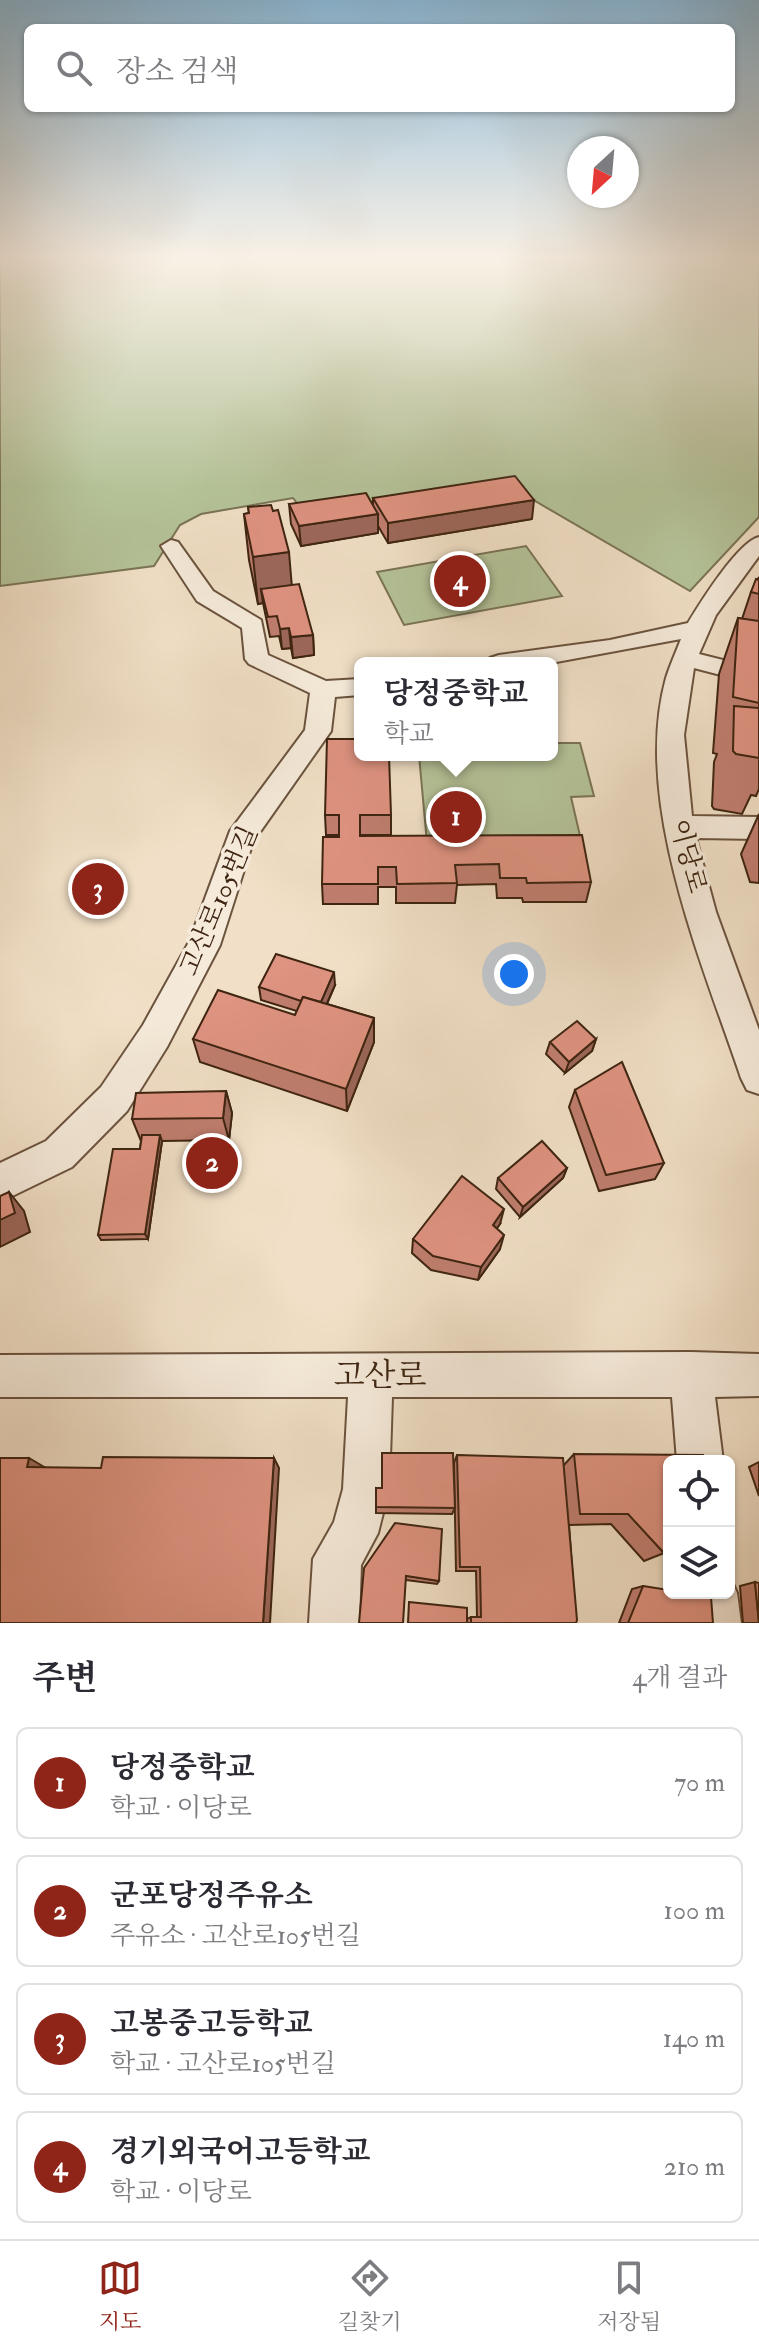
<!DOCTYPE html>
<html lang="ko">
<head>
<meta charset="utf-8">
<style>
  body { margin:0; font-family:"IM FELL Double Pica","Noto Serif KR",serif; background:#f7f7f7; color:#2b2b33 }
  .controls { position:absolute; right:24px; bottom:24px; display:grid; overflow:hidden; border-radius:12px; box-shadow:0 2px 6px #0004 }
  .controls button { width:72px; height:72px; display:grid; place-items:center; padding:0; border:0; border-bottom:2px solid #e1e1e2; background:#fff; color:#2b2b33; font:40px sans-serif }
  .compass { position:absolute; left:567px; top:136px; width:72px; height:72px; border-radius:50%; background:#fff; box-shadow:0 2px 6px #0004; rotate:206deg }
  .you { position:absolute; left:514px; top:974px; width:28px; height:28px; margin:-20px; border:6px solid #fff; border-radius:50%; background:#1a73e8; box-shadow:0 0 0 12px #1a73e833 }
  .badge { display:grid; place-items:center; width:52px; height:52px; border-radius:50%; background:#8f2418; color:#fff; font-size:26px; font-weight:700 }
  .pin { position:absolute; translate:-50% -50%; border:4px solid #fff; box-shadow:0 2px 8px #0006 }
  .popup { position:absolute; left:354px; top:657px; width:204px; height:104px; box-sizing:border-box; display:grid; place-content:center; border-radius:12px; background:#fff; filter:drop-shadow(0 2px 6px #0005); font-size:26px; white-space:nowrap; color:#7c7c81 }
  .popup b { font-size:30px; color:#2b2b33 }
  .popup::after { content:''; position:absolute; left:50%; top:100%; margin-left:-16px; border:16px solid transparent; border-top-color:#fff }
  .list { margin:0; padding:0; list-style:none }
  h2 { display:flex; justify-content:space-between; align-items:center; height:104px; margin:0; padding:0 32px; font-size:34px }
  h2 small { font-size:26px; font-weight:400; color:#7c7c81 }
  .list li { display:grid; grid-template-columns:52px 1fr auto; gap:24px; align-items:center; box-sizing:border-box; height:112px; margin:0 16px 16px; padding:0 16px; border:2px solid #e1e1e2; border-radius:12px }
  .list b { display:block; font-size:30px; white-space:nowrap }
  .list p { margin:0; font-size:26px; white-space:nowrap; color:#7c7c81 }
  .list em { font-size:26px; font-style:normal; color:#7c7c81 }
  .icon { flex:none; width:44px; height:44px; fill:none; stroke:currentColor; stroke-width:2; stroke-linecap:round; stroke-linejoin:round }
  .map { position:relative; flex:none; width:759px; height:1623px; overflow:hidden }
  .search { position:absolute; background:#fff; box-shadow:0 2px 6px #0004; left:24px; right:24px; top:24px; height:88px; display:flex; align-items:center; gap:20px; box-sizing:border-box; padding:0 28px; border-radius:12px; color:#7c7c81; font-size:30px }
  .sheet { height:616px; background:#fff }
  nav { display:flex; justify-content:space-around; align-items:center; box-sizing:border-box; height:112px; border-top:2px solid #e1e1e2; background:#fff; font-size:22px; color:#7c7c81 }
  nav a { display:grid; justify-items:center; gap:4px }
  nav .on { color:#8f2418 }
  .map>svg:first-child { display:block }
  .green { fill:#b5c399; stroke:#7a7455; stroke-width:2 }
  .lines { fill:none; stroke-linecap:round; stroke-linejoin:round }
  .minor-casing { stroke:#6b533e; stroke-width:4 }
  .minor { fill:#f6ebdb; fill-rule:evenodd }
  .wall { fill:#c07e6f; stroke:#3e2411; stroke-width:2 }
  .shaded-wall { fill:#9c675a; stroke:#3e2411; stroke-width:2 }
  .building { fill:#df9381; stroke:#3e2411; stroke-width:2 }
  .labels { text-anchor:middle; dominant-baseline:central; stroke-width:7; stroke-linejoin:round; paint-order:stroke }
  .street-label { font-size:26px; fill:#3e2411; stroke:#f6ebdb }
  .near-street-label { font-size:32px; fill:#3e2411; stroke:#f6ebdb }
</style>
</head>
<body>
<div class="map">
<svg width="759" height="1623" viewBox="0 0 759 1623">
  <rect width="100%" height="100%" fill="#f1e0c7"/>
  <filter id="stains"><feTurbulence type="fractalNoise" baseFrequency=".0025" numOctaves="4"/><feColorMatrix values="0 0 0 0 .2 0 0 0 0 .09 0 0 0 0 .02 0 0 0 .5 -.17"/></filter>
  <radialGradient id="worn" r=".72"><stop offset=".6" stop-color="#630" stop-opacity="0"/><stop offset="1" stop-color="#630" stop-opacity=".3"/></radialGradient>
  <g class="green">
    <path d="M 0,260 L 759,260 L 759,517 L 690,591 L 523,494 L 307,516 L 293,498 L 201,514 L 180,525 L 154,566 L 0,586 Z"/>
    <path d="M 526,546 L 562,596 L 404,625 L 377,572 Z"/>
    <path d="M 552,743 L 580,743 L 594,796 L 571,797 L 581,840 L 427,843 L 419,755 L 552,755 Z"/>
  </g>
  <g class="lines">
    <g class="minor-casing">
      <g id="minor">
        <path d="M 759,537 L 759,556 L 716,615 L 699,654 L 759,669 L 759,685 L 694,668 L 684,735 L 692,816 L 759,817 L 759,839 L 696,838 L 716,912 L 759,1030 L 759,1094 L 747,1090 L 741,1078 C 702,962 632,801 666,678 C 670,665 676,652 681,639 L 551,663 L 487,663 L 490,658 L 499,655 L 610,640 L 688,623 C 700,603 738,542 759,537 Z"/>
        <path d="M 171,540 L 178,542 L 213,591 L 261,620 L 268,655 L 326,681 L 360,679 L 360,695 L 335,697 L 331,731 L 253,842 L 220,945 L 167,1047 L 127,1111 L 72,1167 L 0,1202 L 0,1163 L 46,1141 L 101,1087 L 143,1025 L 189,942 L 230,831 L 305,730 L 310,693 L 249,664 L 245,659 L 242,628 L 197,601 L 161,546 Z"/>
        <path d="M 691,1352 L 759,1354 L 759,1396 L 715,1397 L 723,1461 L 677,1461 L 672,1397 L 392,1397 L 389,1489 L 378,1533 L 361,1565 L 359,1623 L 309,1623 L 313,1559 L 334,1522 L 343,1489 L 348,1397 L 0,1397 L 0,1355 Z"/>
        <path d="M 729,1575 L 737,1593 L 741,1623 L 691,1623 L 689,1593 L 729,1593 Z"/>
      </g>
    </g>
    <use href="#minor" class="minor"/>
  </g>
  <g class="wall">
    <path d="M 373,498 L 532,519 L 388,543 L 378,526 L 378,533 L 301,546 L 291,524 L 289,504 L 373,505 Z"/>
    <path d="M 248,507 L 292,585 L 313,635 L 314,655 L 293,658 L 291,648 L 282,649 L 279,636 L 270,637 L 263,603 L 258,604 L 249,560 L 244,514 L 249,513 Z"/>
    <path d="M 759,577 L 759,789 L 756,796 L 751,795 L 742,814 L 714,809 L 712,806 L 714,762 L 717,754 L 713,753 L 719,674 L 738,618 L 742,619 L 751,592 Z"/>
    <path d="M 759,814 L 759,883 L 750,882 L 741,854 Z"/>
    <path d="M 325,815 L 391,815 L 391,835 L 360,835 L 360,836 L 591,882 L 586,902 L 523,902 L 522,898 L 497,898 L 496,884 L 457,885 L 455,903 L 396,903 L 396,887 L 378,887 L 378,904 L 323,904 L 322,884 L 339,837 L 339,835 L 326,835 Z"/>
    <path d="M 335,985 L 327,1004 L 374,1018 L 374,1042 L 347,1111 L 200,1062 L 193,1039 L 295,1015 L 297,1011 L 261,1000 L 259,987 Z"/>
    <path d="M 596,1039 L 592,1051 L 565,1073 L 546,1054 L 550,1042 Z"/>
    <path d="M 575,1090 L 664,1163 L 655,1179 L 599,1191 L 569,1107 Z"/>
    <path d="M 226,1091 L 232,1113 L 229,1140 L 162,1141 L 148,1239 L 101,1240 L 98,1235 L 140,1149 L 141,1141 L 132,1119 Z"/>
    <path d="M 567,1168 L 563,1178 L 520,1217 L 496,1189 L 498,1178 Z"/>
    <path d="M 500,1224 L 497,1228 L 500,1249 L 478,1280 L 431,1270 L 412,1253 L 413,1239 Z"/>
    <path d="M 574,1454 L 664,1553 L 644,1561 L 611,1524 L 569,1525 L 576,1623 L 467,1623 L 467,1619 L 471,1617 L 477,1617 L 476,1571 L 456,1571 L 454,1463 L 457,1455 L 564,1465 Z"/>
    <path d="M 759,1462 L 759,1496 L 749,1467 Z"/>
    <path d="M 376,1488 L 455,1508 L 452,1514 L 376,1513 Z"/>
    <path d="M 364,1568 L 439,1581 L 437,1584 L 406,1580 Z"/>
    <path d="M 755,1582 L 759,1623 L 743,1623 L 740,1586 Z"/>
    <path d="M 643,1586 L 713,1623 L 619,1623 L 632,1589 Z"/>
  </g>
  <g class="shaded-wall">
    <path d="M 534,500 L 532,519 L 388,543 L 388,523 Z"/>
    <path d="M 378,514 L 378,533 L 301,546 L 299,526 Z"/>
    <path d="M 289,552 L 293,600 L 261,589 L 263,603 L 258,604 L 253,557 Z"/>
    <path d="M 289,628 L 291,648 L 282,649 L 280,629 Z"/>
    <path d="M 313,635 L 314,655 L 293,658 L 291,637 Z"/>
    <path d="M 334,972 L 335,985 L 320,1019 L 319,1006 Z"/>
    <path d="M 374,1018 L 374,1042 L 347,1111 L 346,1089 Z"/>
    <path d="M 596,1039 L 592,1051 L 565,1073 L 569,1062 Z"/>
    <path d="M 226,1091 L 232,1113 L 229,1140 L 223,1118 Z"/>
    <path d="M 160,1135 L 162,1141 L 148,1239 L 145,1234 Z"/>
    <path d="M 567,1168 L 563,1178 L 520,1217 L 523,1207 Z"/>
    <path d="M 9,1192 L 24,1211 L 30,1232 L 0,1247 L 0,1220 Z"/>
    <path d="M 504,1209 L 500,1224 L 489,1239 L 493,1225 Z"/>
    <path d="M 504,1235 L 500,1249 L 478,1280 L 481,1267 Z"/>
    <path d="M 29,1458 L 46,1468 L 27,1467 Z"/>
    <path d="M 274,1458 L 279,1468 L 270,1623 L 263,1623 Z"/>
  </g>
  <g class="building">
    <path d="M 515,476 L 534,500 L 388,523 L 373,498 Z"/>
    <path d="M 366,493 L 378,514 L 299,526 L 289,504 Z"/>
    <path d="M 271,505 L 273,511 L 278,510 L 289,552 L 253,557 L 244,514 L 249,513 L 248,507 Z"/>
    <path d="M 756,579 L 759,580 L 759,594 L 751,592 Z"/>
    <path d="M 299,584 L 313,635 L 291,637 L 289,628 L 280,629 L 277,616 L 268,617 L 261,589 Z"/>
    <path d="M 738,618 L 759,621 L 759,703 L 733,697 Z"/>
    <path d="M 734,706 L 759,708 L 759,758 L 736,754 L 733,751 Z"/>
    <path d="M 327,739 L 360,739 L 360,755 L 389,755 L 391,815 L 360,815 L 360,836 L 582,835 L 591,882 L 527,883 L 526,878 L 500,878 L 499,864 L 455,865 L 457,883 L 397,884 L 396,867 L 378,867 L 378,884 L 322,884 L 323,837 L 339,837 L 339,815 L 325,815 Z"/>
    <path d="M 276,954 L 334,972 L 321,1002 L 303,997 L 301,1001 L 259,987 Z"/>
    <path d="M 218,990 L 295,1015 L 303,997 L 374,1018 L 346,1089 L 193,1039 Z"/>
    <path d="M 577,1021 L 596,1039 L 569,1062 L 550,1042 Z"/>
    <path d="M 622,1062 L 664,1163 L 606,1175 L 575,1090 Z"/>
    <path d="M 226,1091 L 223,1118 L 132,1119 L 136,1093 Z"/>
    <path d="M 142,1135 L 160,1135 L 145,1234 L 98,1235 L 113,1149 L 140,1149 Z"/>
    <path d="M 542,1141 L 567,1168 L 523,1207 L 498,1178 Z"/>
    <path d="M 462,1176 L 504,1209 L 493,1225 L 504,1235 L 481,1267 L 433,1256 L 413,1239 Z"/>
    <path d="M 9,1192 L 15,1213 L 0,1220 L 0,1196 Z"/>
    <path d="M 382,1453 L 453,1453 L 455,1508 L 376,1507 L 376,1488 L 382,1488 Z"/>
    <path d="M 574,1454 L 703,1455 L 704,1461 L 669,1461 L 669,1545 L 664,1553 L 628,1514 L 580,1514 Z"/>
    <path d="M 457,1455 L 563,1458 L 577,1620 L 576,1623 L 471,1623 L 471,1617 L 481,1617 L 480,1567 L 460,1567 Z"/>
    <path d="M 103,1457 L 274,1458 L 263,1623 L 0,1623 L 0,1458 L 29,1458 L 27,1467 L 101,1468 Z"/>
    <path d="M 395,1523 L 442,1529 L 439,1581 L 406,1576 L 403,1623 L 359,1623 L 364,1568 Z"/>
    <path d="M 755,1582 L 759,1583 L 759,1623 Z"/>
    <path d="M 643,1586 L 669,1590 L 669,1593 L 688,1593 L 711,1597 L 713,1623 L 628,1623 Z"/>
    <path d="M 409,1602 L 467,1608 L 467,1623 L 408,1623 Z"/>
  </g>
  <linearGradient id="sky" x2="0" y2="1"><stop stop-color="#89b7d7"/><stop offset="0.53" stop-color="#f9f1e6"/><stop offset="1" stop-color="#f9f1e6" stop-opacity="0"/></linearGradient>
  <rect width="759" height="487" fill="url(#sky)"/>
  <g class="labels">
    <g class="street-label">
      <text transform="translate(688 856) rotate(75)">이당로</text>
      <text transform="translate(219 901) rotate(-67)">고산로105번길</text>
    </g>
    <g class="near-street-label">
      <text x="380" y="1376">고산로</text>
    </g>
  </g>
  <rect width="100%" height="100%" filter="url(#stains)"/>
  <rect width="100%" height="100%" fill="url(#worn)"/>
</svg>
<div class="controls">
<button><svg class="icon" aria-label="locate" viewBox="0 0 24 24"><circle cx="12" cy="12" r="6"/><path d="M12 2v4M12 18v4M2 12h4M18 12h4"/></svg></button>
<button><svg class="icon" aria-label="layers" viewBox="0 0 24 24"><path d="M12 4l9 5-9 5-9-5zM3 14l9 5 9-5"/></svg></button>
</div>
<svg class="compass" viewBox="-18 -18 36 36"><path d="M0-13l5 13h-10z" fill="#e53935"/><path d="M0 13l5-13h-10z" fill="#7c7c81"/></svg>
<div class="you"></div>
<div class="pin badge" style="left:456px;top:817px">1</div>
<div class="popup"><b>당정중학교</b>학교</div>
<div class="pin badge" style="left:212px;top:1163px">2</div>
<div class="pin badge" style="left:98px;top:889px">3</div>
<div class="pin badge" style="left:460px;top:581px">4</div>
<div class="search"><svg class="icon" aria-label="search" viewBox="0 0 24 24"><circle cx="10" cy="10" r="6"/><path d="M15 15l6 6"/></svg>장소 검색</div>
</div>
<section class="sheet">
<h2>주변<small>4개 결과</small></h2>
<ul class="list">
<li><span class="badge">1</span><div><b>당정중학교</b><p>학교 · 이당로</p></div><em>70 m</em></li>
<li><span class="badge">2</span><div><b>군포당정주유소</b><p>주유소 · 고산로105번길</p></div><em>100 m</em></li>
<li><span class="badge">3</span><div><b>고봉중고등학교</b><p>학교 · 고산로105번길</p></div><em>140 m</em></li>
<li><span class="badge">4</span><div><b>경기외국어고등학교</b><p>학교 · 이당로</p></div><em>210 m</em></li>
</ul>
</section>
<nav>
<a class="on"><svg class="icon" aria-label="map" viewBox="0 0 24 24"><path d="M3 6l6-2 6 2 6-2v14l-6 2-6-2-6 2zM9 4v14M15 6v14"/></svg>지도</a>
<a><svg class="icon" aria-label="directions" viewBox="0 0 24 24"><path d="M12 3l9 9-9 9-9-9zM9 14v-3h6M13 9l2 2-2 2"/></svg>길찾기</a>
<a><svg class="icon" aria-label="saved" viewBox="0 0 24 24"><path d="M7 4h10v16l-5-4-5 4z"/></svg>저장됨</a>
</nav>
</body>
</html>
